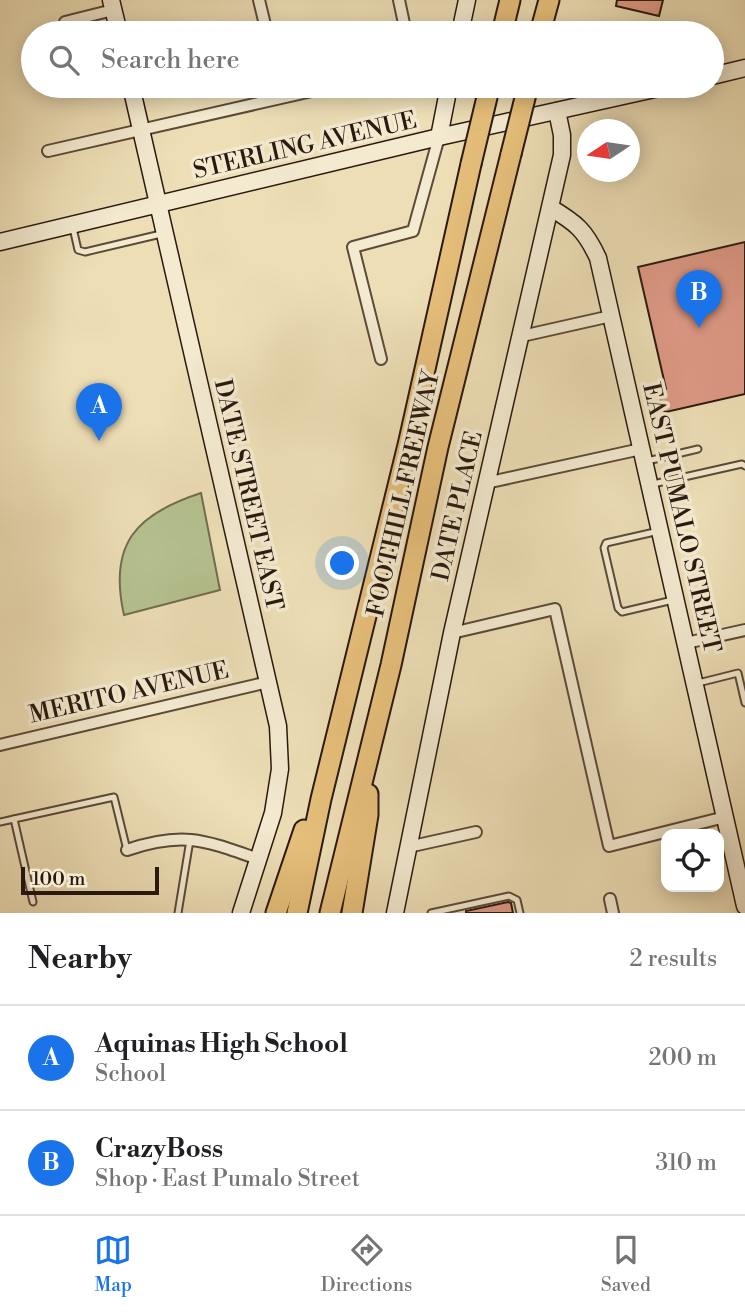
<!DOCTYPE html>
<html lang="en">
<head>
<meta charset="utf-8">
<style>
  body { margin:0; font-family:"Libre Bodoni",serif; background:#f2f2f2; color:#202124 }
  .controls { position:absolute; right:21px; bottom:21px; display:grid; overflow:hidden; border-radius:14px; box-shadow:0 4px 18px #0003 }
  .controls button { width:63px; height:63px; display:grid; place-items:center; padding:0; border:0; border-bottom:2px solid #e0e0e0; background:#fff; color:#202124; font:35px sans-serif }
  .compass { position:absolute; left:577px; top:119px; width:63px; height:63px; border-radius:50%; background:#fff; box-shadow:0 4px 18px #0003; rotate:257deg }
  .scale { position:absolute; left:21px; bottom:18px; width:138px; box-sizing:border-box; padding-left:7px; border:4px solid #2b190f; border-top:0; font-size:19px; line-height:24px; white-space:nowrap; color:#2b190f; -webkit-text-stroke:5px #f3ead0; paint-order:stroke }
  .you { position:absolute; left:343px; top:564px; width:24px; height:24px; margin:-18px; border:5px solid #fff; border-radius:50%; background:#1a73e8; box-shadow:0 0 0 10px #1a73e833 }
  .badge { display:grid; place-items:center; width:46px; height:46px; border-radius:50%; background:#1a73e8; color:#fff; font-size:23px; font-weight:700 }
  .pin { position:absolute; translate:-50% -58px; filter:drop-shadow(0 2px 4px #0008) }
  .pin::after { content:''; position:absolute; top:37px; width:24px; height:21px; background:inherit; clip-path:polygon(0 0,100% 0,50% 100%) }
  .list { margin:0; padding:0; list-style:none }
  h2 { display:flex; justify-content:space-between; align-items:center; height:91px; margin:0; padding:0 28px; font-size:30px }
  h2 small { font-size:23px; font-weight:400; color:#757577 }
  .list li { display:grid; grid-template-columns:46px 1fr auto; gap:21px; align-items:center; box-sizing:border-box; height:105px; padding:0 28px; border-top:2px solid #e0e0e0 }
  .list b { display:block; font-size:26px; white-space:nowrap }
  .list p { margin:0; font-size:23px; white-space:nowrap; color:#757577 }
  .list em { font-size:23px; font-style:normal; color:#757577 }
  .icon { flex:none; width:38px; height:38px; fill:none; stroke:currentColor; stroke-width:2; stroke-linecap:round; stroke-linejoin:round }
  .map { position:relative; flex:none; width:745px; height:913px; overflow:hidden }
  .search { position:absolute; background:#fff; box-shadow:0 4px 18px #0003; left:21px; right:21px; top:21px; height:77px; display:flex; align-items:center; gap:18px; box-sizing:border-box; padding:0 24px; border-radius:38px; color:#757577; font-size:26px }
  .sheet { height:301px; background:#fff }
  nav { display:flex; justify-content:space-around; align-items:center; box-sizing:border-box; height:98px; border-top:2px solid #e0e0e0; background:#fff; font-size:19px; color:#757577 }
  nav a { display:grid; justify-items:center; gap:4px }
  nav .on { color:#1a73e8 }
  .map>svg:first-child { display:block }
  .green { fill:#b5c290; stroke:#706e50; stroke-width:2 }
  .building { fill:#df9a87; stroke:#2b190f; stroke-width:2 }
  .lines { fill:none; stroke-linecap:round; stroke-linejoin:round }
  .lane-casing { stroke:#5c4a39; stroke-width:9 }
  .street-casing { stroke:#5c4a39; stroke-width:14 }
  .secondary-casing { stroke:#2b190f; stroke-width:19 }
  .highway-casing { stroke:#2b190f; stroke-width:23 }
  .lane { stroke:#f3ead0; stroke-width:5 }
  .street { stroke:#f3ead0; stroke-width:10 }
  .secondary { stroke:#f3ead0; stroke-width:16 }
  .highway { stroke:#e6bf7b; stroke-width:19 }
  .highway-bridge-casing { stroke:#2b190f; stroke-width:23; stroke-linecap:butt }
  .highway-bridge { stroke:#e6bf7b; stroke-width:19 }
  .labels { text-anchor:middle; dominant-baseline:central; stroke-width:7; stroke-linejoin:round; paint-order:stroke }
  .street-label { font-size:24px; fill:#2b190f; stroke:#f3ead0 }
</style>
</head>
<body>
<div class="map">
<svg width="745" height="913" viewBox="0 0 745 913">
  <rect width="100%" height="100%" fill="#eddeb6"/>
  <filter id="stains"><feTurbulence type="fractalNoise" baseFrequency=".00286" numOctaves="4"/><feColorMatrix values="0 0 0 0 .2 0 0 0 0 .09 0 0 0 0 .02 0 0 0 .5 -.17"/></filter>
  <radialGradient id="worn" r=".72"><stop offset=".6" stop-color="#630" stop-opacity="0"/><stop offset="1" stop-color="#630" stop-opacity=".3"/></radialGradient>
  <path class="green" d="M 201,493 L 220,590 L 124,615 C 108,544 136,514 201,493 Z"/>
  <g class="building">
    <path d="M 617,0 L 663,0 L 659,16 L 616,6 Z"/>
    <path d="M 745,242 L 745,394 L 666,412 L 663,411 L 658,390 L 666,389 L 638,267 Z"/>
    <path d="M 508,902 L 511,903 L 513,913 L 466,913 L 466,911 Z"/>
  </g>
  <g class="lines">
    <g class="lane-casing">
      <g id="lane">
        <path d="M 73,228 L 78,250 L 85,252 L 161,234"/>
        <path d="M 647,461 L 698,449"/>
        <path d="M 653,484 L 742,464 L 745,466"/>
        <path d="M 659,531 L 606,543 L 604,548 L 618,608 L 622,612 L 673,600"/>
        <path d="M 698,683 L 738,673 L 745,703"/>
        <path d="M 0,822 L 14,819"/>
        <path d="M 33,902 L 14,819 L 114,797 L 127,850"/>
        <path d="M 178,913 L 190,840"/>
        <path d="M 431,913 L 509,896 L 517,900 L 520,913"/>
      </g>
    </g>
    <g class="street-casing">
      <g id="street">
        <path d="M 259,0 L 267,33"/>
        <path d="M 399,0 L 406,33"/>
        <path d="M 65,22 L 113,10"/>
        <path d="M 48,151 L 334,86"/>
        <path d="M 522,336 L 611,316"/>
        <path d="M 381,359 L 353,247 L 413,231 L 439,137"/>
        <path d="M 486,483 L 641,449"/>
        <path d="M 452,633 L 555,609 L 609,846 L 725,817"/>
        <path d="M 686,643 L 745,630"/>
        <path d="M 0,745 L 268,682"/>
        <path d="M 408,847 L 476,832"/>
        <path d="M 127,850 C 183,831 204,840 258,859"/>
        <path d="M 610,899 L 613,913"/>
      </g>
    </g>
    <g class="secondary-casing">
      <g id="secondary">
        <path d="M 111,0 L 119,33"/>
        <path d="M 460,33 L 467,0"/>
        <path d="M 712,76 L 745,68"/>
        <path d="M 131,86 L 278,726 L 280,769 L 273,813 L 241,913"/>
        <path d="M 439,137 L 449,86"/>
        <path d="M 551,208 C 576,223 585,230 598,258 L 745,906"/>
        <path d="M 0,242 L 439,137 L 668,86"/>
        <path d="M 395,913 L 452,633 L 562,155 L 562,135 L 557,111"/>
      </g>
    </g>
    <g class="highway-casing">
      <g id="highway">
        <path d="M 502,33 L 510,0"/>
        <path d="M 540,33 L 549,0"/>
        <path d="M 276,913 L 304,830"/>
        <path d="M 297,913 L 321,799 L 408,445 L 471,164"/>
        <path d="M 330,913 L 391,665 L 438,447 L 511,154"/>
        <path d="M 352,913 L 368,815 L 368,794"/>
      </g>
    </g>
    <use href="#lane" class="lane"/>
    <use href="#street" class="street"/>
    <use href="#secondary" class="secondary"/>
    <use href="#highway" class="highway"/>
    <g class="highway-bridge-casing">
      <g id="highway-bridge">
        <path d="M 511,154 L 528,86"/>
        <path d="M 471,164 L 488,93"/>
      </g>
    </g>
    <use href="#highway-bridge" class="highway-bridge"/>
  </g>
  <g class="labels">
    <g class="street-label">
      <text transform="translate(305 146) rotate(-13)">STERLING AVENUE</text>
      <text transform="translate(404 494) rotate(-77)">FOOTHILL FREEWAY</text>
      <text transform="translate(248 495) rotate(77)">DATE STREET EAST</text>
      <text transform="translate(458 506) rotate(-77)">DATE PLACE</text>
      <text transform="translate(681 518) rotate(77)">EAST PUMALO STREET</text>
      <text transform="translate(129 693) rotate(-13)">MERITO AVENUE</text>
    </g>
  </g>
  <rect width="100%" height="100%" filter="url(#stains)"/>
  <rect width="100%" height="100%" fill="url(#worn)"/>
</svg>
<div class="controls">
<button><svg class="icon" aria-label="locate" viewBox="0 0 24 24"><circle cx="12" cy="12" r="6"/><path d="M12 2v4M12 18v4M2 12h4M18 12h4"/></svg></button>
</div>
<svg class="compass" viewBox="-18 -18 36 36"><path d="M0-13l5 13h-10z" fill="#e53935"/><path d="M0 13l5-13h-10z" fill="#757577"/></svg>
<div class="scale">100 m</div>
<div class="you"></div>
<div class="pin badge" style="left:99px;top:441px">A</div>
<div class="pin badge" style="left:699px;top:328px">B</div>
<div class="search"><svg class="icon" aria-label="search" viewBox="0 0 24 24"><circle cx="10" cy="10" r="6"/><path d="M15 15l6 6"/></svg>Search here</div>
</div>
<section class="sheet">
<h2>Nearby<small>2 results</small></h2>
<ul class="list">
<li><span class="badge">A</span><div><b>Aquinas High School</b><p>School</p></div><em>200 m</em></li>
<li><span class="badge">B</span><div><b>CrazyBoss</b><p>Shop · East Pumalo Street</p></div><em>310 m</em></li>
</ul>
</section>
<nav>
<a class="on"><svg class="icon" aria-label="map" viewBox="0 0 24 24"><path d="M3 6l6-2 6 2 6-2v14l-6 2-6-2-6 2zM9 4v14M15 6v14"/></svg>Map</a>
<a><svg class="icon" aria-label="directions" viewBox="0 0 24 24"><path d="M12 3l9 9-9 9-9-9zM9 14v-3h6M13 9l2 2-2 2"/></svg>Directions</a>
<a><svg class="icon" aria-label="saved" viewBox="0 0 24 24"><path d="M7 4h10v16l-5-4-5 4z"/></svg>Saved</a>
</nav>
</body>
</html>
